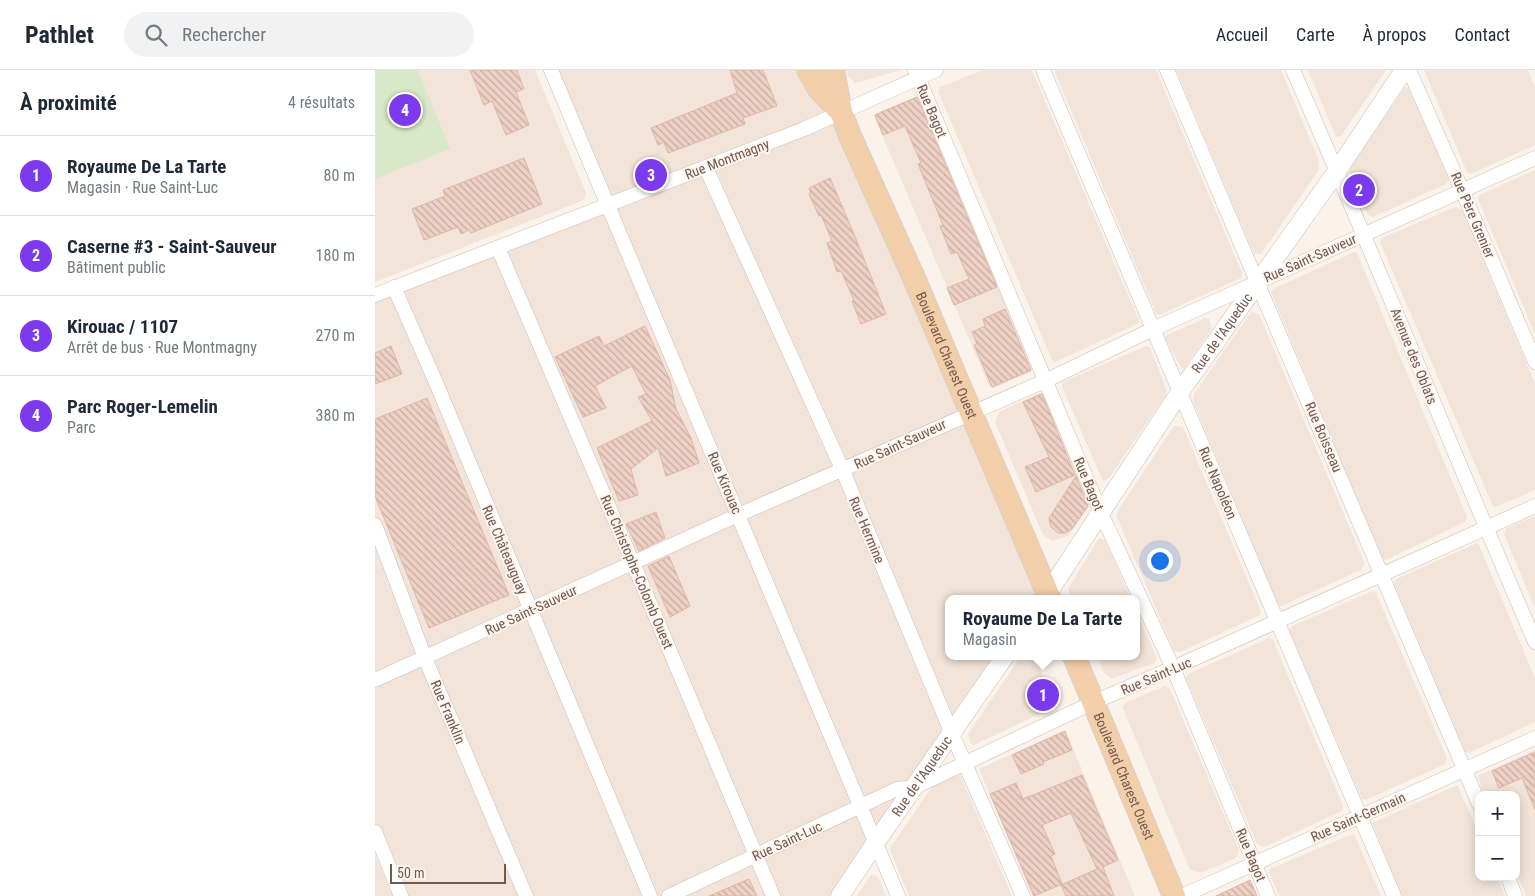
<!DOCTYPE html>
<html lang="fr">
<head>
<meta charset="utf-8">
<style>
  body { margin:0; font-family:"Roboto Condensed",sans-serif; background:#f2f2f3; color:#1f2937 }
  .controls { position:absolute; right:15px; bottom:15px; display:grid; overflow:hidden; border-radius:10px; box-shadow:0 2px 12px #0003 }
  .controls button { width:45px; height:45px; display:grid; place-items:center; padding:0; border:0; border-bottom:1px solid #e0e1e3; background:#fff; color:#1f2937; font:25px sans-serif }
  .scale { position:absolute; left:15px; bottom:12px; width:116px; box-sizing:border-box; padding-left:5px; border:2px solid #73584f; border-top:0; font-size:14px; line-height:18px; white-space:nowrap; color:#73584f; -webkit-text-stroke:4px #fef7f0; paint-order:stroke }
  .you { position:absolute; left:784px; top:490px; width:18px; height:18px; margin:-12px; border:4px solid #fff; border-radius:50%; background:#1a73e8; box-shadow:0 0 0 8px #1a73e833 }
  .badge { display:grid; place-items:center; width:32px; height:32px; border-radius:50%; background:#7c3aed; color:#fff; font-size:16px; font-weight:700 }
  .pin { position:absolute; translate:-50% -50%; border:2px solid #fff; box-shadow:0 1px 5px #0006 }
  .popup { position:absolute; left:570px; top:525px; width:195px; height:65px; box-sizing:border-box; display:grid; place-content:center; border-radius:10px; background:#fff; filter:drop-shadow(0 1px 4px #0005); font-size:16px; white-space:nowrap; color:#747a83 }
  .popup b { font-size:19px; color:#1f2937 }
  .popup::after { content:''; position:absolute; left:50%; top:100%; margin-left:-10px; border:10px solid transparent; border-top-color:#fff }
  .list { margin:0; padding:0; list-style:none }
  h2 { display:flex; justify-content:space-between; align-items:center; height:65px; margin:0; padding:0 20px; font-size:21px }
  h2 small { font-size:16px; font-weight:400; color:#747a83 }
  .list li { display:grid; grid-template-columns:32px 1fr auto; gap:15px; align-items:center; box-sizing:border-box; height:80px; padding:0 20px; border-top:1px solid #e0e1e3 }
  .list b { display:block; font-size:19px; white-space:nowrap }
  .list p { margin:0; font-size:16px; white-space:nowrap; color:#747a83 }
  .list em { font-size:16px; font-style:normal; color:#747a83 }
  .icon { flex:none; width:28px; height:28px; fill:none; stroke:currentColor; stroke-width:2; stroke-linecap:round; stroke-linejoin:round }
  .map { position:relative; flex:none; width:1160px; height:826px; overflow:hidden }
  header { display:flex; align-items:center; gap:30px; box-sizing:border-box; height:70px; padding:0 25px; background:#fff; border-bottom:1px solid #e0e1e3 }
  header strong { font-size:24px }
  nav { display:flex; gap:28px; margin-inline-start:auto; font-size:18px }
  .search { width:350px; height:45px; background:#f2f2f3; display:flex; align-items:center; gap:12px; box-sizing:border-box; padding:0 18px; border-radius:28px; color:#747a83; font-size:19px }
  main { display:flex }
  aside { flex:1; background:#fff }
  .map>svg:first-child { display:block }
  .residential { fill:#f2e4d9 }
  .green { fill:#d9e8c9 }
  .building { fill:url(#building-back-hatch); stroke:#dfb6a6 }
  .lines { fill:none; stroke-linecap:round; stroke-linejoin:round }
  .minor-casing { stroke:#cebcb3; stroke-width:15 }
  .tertiary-casing { stroke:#cebcb3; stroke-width:19 }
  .primary-casing { stroke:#d8d0ce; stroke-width:24 }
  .minor { stroke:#fff; stroke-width:14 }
  .tertiary { stroke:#fff; stroke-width:18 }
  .primary { stroke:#f3cfa9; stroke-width:22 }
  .labels { text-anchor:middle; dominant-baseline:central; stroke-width:4; stroke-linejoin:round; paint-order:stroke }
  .street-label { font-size:14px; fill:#73584f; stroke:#fef7f0 }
</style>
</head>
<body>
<header>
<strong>Pathlet</strong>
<div class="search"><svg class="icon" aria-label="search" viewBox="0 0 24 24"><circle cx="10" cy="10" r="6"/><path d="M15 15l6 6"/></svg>Rechercher</div>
<nav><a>Accueil</a><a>Carte</a><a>À propos</a><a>Contact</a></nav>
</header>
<main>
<aside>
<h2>À proximité<small>4 résultats</small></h2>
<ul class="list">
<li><span class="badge">1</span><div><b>Royaume De La Tarte</b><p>Magasin · Rue Saint-Luc</p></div><em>80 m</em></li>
<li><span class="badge">2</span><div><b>Caserne #3 - Saint-Sauveur</b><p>Bâtiment public</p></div><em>180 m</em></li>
<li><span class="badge">3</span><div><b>Kirouac / 1107</b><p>Arrêt de bus · Rue Montmagny</p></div><em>270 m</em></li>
<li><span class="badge">4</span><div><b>Parc Roger-Lemelin</b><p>Parc</p></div><em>380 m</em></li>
</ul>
</aside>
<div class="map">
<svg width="1160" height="826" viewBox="0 0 1160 826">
  <defs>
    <pattern id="building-back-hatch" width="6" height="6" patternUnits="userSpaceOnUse" patternTransform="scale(1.25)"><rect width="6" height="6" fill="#eed0c4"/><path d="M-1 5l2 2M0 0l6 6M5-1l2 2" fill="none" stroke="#c5aca2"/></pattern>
  </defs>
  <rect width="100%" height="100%" fill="#fbf2ea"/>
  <g class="residential">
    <path d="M 0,0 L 160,0 L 211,123 L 209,130 L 0,212 Z"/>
    <path d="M 176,0 L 458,0 L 669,529 L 574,529 L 574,586 L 630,586 L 464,826 L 26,826 L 0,762 L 0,225 L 233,135 Z"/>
    <path d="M 471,0 L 526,0 L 480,13 L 474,7 Z"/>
    <path d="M 608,0 L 657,0 L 764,251 L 762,254 L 680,292 L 677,290 L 563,21 L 565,17 Z"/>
    <path d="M 679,0 L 781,0 L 867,203 L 866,208 L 784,245 L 781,243 Z"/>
    <path d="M 801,0 L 906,0 L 944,91 L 943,101 L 886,184 L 879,184 Z"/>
    <path d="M 933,0 L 1011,0 L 966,66 L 961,67 Z"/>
    <path d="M 1049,0 L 1153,0 L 1160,17 L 1160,75 L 1096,104 L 1092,102 Z"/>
    <path d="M 1030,17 L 1034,19 L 1074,110 L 1071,114 L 998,147 L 993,145 L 974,100 Z"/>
    <path d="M 541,27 L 544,28 L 657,298 L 656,302 L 619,318 L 614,316 L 499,46 L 501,43 Z"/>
    <path d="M 1160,100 L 1160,264 L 1103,129 L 1105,125 Z"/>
    <path d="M 1080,137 L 1087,140 L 1160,314 L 1160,420 L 1121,437 L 1118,436 L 1005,172 L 1007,168 Z"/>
    <path d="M 979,182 L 982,183 L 1092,447 L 1090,452 L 1011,490 L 1007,489 L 896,222 L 898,219 Z"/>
    <path d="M 876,242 L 884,244 L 990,494 L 986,500 L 906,536 L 902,533 L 818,331 L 819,324 Z"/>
    <path d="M 830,248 L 834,249 L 837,258 L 809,299 L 806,297 L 790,268 L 793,265 Z"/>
    <path d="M 771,276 L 775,277 L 791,319 L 791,325 L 733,409 L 728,411 L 687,317 L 688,312 Z"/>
    <path d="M 665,323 L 670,325 L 715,432 L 714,436 L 694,465 L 678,471 L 668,465 L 620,352 L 624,342 Z"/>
    <path d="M 799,356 L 808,357 L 886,542 L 885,545 L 805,582 L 799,581 L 742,447 L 742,442 Z"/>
    <path d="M 1160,446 L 1160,538 L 1129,464 L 1132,458 Z"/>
    <path d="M 724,468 L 730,470 L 756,529 L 697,529 L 693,519 Z"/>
    <path d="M 1102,473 L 1104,475 L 1160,608 L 1160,652 L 1094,683 L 1090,682 L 1019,514 L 1021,509 Z"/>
    <path d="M 998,521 L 1001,523 L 1072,688 L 1070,694 L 991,730 L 987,729 L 914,561 L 917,556 Z"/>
    <path d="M 762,543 L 782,588 L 780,593 L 736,609 L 730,604 L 722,586 L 762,586 Z"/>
    <path d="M 894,568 L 898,570 L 968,736 L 967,741 L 889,777 L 882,774 L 811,608 L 813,604 Z"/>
    <path d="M 646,586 L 659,586 L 681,636 L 599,675 L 596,674 L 593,664 Z"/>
    <path d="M 790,616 L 795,619 L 864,780 L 861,788 L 826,803 L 815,800 L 747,636 L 752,632 Z"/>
    <path d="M 688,661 L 691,662 L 760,826 L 657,826 L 604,699 Z"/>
    <path d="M 1160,680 L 1160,826 L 1151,826 L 1141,803 L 1141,725 L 1109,725 L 1103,708 L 1104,705 Z"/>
    <path d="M 573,693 L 581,695 L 637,826 L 534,826 L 515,780 L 516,777 Z"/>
    <path d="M 1082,715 L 1104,764 L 1104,807 L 1122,807 L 1130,826 L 1027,826 L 997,753 Z"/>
    <path d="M 977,764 L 979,764 L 1006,826 L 904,826 L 894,802 L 895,799 Z"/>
    <path d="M 0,784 L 18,826 L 0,826 Z"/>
    <path d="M 496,805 L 500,805 L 504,809 L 511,826 L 482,826 Z"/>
  </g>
  <path class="green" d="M 0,0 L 43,0 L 75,79 L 0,109 Z"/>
  <g class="building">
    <path d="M 95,0 L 142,0 L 149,19 L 141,22 L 154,55 L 131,65 L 117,31 L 109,35 Z"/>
    <path d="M 355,0 L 388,0 L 402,36 L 368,48 L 370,54 L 293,83 L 289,72 L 283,75 L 276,58 L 362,23 Z"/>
    <path d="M 542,27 L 622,217 L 579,235 L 572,218 L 594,209 L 582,182 L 576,184 L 565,156 L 568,155 L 543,94 L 546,93 L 530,56 L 508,65 L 500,45 Z"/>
    <path d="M 149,88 L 167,134 L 96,163 L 94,160 L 86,164 L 83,157 L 49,170 L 37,139 L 70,126 L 68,120 Z"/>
    <path d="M 455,108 L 479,164 L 511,244 L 486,254 L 477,231 L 479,230 L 466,201 L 462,202 L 452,173 L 457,171 L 446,145 L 444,146 L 434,124 L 436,123 L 434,118 Z"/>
    <path d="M 630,239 L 656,300 L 617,317 L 599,275 L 602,274 L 597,262 L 610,256 L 608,249 Z"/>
    <path d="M 270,256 L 295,310 L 301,339 L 316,368 L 324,393 L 291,406 L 283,378 L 256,399 L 263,425 L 244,431 L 222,378 L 277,351 L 263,327 L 271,324 L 257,296 L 220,316 L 231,338 L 208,347 L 180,287 L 224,266 L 229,276 Z"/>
    <path d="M 16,276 L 27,304 L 0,314 L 0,283 Z"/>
    <path d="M 667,324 L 700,405 L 661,422 L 650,397 L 674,387 L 648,332 Z"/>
    <path d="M 52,328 L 134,525 L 54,558 L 0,426 L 0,349 Z"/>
    <path d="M 701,406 L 713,436 L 697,459 L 690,463 L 683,463 L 676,457 L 674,448 Z"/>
    <path d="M 281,442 L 290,468 L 264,481 L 251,454 Z"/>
    <path d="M 294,486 L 315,536 L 295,547 L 273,496 Z"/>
    <path d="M 690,661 L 697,680 L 668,692 L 669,694 L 646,704 L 637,685 Z"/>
    <path d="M 1160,682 L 1160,740 L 1147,708 L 1124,718 L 1117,701 Z"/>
    <path d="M 707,705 L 743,790 L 728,797 L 739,826 L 691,826 L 686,815 L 722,799 L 696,743 L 667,755 L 680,784 L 676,786 L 687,814 L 659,826 L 615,724 L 641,713 L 648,729 Z"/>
    <path d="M 374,809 L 382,826 L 334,826 Z"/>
    <path d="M 875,810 L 882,826 L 841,826 Z"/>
  </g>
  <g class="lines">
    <g class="minor-casing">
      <g id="minor">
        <path d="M 176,0 L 523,826"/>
        <path d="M 540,0 L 726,443 L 798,598 L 893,826"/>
        <path d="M 668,0 L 1019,826"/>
        <path d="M 792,0 L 1104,734"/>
        <path d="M 918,0 C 1001,190 1078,382 1160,572"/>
        <path d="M 1034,0 L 1087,120 L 1160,292"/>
        <path d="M 331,98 L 468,401 L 577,664 L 648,826"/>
        <path d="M 123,178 L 258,493 L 398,826"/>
        <path d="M 19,217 L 62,315 L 275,826"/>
        <path d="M 0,225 L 429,59 L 561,0"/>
        <path d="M 0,455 L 50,588 L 151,826"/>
        <path d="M 0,610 L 363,445 L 670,311 L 778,259 L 1160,88"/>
        <path d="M 0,762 L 26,826"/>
        <path d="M 1133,807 L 1140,826"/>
        <path d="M 294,826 L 522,719 L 540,717 L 719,632 L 798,598 L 1160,436"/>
        <path d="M 807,826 L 1160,668"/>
      </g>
    </g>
    <g class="tertiary-casing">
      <g id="tertiary">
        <path id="s1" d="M 669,529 L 805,322 L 962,101 L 1029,0"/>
        <path id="s2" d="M 465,826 L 501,772 L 630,586"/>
      </g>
    </g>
    <g class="primary-casing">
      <g id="primary">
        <path d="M 433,0 L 444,19 L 466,42"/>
        <path id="s3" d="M 458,0 L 466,42 L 475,66 L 539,208 L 675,529"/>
        <path id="s4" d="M 699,586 L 799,826"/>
      </g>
    </g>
    <use href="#minor" class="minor"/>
    <use href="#tertiary" class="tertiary"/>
    <use href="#primary" class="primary"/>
  </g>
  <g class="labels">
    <g class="street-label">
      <text transform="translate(557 41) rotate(67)">Rue Bagot</text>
      <text transform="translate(352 89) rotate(-21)">Rue Montmagny</text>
      <text transform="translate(1098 145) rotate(67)">Rue Père Grenier</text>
      <text transform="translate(935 188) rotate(-24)">Rue Saint-Sauveur</text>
      <text stroke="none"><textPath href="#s1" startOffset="320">Rue de l'Aqueduc</textPath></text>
      <text stroke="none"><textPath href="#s3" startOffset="308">Boulevard Charest Ouest</textPath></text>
      <text transform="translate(1039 286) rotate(68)">Avenue des Oblats</text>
      <text transform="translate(949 367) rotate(67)">Rue Boisseau</text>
      <text transform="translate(525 374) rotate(-25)">Rue Saint-Sauveur</text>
      <text transform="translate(350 413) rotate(67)">Rue Kirouac</text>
      <text transform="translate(843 413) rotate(67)">Rue Napoléon</text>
      <text transform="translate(714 414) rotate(67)">Rue Bagot</text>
      <text transform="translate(492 460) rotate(67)">Rue Hermine</text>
      <text transform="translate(130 480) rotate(67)">Rue Châteauguay</text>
      <text transform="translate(262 502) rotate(67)">Rue Christophe-Colomb Ouest</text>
      <text transform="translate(156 540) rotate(-25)">Rue Saint-Sauveur</text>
      <text transform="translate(781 606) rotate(-23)">Rue Saint-Luc</text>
      <text transform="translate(73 642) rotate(67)">Rue Franklin</text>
      <text stroke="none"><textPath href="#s2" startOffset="145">Rue de l'Aqueduc</textPath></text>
      <text stroke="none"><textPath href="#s4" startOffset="130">Boulevard Charest Ouest</textPath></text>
      <text transform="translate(983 747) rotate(-24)">Rue Saint-Germain</text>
      <text transform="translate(412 771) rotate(-25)">Rue Saint-Luc</text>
      <text transform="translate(876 785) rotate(67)">Rue Bagot</text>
    </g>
  </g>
</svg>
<div class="controls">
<button>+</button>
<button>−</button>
</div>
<div class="scale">50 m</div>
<div class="you"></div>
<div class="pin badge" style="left:668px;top:625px">1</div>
<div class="popup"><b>Royaume De La Tarte</b>Magasin</div>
<div class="pin badge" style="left:984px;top:120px">2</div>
<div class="pin badge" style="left:276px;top:105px">3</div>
<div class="pin badge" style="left:30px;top:40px">4</div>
</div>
</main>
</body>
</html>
